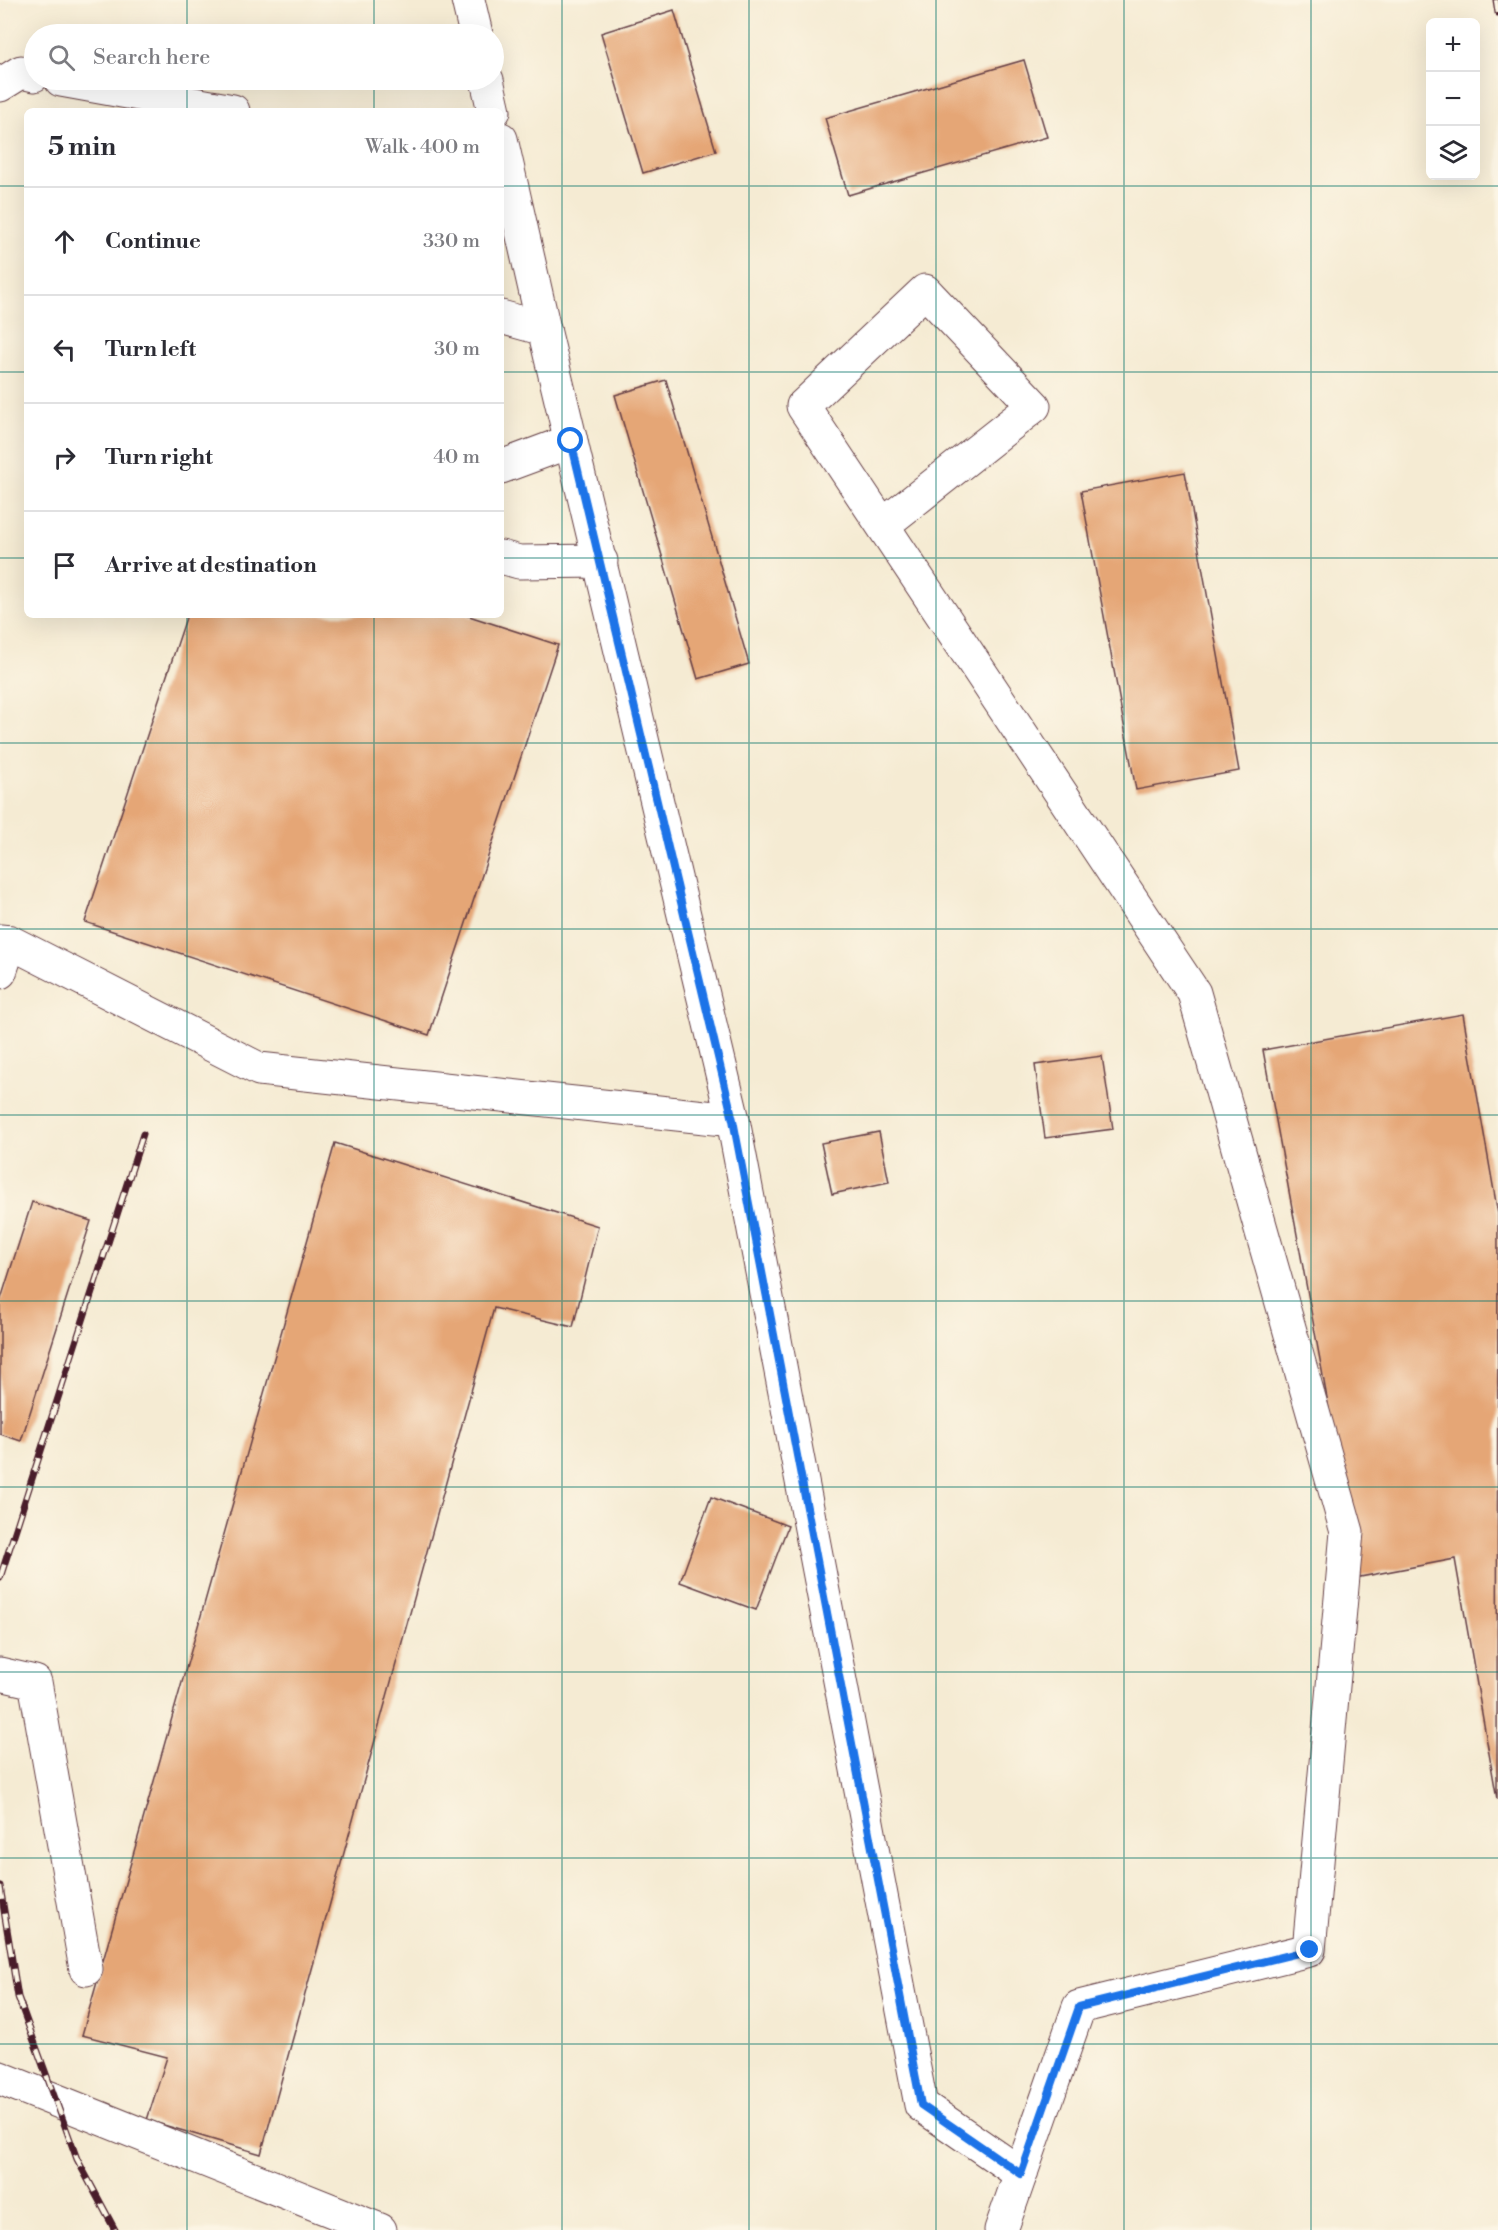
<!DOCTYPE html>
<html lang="en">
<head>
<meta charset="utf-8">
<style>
  body { margin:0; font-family:"Libre Bodoni",serif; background:#f7f7f7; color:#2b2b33 }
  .controls { position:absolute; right:18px; top:18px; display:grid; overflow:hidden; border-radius:9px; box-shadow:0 6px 24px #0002 }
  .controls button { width:54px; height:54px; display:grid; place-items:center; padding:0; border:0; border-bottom:2px solid #e1e1e2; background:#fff; color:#2b2b33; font:30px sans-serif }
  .stop { position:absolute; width:18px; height:18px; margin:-14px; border:4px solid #1a73e8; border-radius:50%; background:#fff }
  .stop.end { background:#1a73e8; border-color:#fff; box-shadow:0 2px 6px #0008 }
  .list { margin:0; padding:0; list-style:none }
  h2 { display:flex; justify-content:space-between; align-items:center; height:78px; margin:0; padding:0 24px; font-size:26px }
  h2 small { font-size:20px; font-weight:400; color:#7c7c81 }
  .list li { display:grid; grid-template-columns:39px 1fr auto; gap:18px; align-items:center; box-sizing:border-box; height:108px; padding:0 24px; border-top:2px solid #e1e1e2 }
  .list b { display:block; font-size:22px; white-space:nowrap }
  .list em { font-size:20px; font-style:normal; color:#7c7c81 }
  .icon { flex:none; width:33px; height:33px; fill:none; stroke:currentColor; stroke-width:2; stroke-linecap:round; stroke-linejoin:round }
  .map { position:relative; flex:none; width:1498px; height:2230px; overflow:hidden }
  .search { position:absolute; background:#fff; box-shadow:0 6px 24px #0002; left:24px; top:24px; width:480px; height:66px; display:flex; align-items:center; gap:15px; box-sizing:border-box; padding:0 21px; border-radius:33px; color:#7c7c81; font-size:22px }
  .panel { position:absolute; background:#fff; box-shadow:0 6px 24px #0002; left:24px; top:108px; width:480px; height:510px; border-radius:9px }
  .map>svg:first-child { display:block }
  .building { fill:#e5a676 }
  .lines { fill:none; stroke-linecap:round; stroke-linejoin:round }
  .minor-casing { stroke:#643e44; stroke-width:35 }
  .minor { stroke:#fff; stroke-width:33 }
  .rail-casing { stroke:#4a1f2b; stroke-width:7 }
  .rail { stroke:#fcf5e5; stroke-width:4.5; stroke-dasharray:14; stroke-linecap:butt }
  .route { stroke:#1a73e8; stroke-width:8 }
  .grid { fill:none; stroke:#0f766e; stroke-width:1.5; stroke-opacity:0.55 }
</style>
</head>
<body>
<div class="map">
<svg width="1498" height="2230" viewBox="0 0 1498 2230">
  <rect width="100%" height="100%" fill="#fcf5e5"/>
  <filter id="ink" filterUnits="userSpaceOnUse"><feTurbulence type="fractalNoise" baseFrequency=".0167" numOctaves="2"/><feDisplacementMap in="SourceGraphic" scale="12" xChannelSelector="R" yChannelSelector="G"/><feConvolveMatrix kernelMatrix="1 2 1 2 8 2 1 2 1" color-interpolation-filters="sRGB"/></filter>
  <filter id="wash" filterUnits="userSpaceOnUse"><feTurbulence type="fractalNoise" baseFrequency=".008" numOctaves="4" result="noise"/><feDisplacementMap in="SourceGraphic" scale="24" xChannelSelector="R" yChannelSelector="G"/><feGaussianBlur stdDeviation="1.35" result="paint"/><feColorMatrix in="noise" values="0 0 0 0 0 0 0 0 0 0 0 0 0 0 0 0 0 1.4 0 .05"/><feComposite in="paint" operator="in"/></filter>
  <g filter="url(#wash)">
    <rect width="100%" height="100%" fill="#f5ebd3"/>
    <g id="blocks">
      <g class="building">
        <path d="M 674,10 L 716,151 L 643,173 L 601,33 Z"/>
        <path d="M 1024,60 L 1047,137 L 848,195 L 825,118 Z"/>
        <path d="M 666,380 L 749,664 L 698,679 L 615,395 Z"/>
        <path d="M 1185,472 L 1239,771 L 1136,790 L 1081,491 Z"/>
        <path d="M 187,615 L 466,615 L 558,645 L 429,1035 L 85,922 Z"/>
        <path d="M 1463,1014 L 1498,1214 L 1497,1799 L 1455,1559 L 1360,1577 L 1263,1050 Z"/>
        <path d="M 1102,1056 L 1113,1129 L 1045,1138 L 1035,1065 Z"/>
        <path d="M 879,1132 L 889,1182 L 832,1194 L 821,1143 Z"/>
        <path d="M 335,1143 L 598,1226 L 573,1327 L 494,1308 L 261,2154 L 147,2120 L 167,2057 L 82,2035 Z"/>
        <path d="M 32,1202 L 91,1221 L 21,1441 L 0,1434 L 0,1302 Z"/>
        <path d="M 711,1497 L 788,1526 L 756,1610 L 680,1582 Z"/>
      </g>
    </g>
  </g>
  <g filter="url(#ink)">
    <use href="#blocks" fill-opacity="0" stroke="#643e44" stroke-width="1.5"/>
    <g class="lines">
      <g class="minor-casing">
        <g id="minor">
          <path d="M 468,0 L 476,34"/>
          <path d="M 61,80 L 233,111"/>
          <path d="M 487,80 L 494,111"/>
          <path d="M 0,85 L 21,72 L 34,75"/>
          <path d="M 501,317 L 544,329"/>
          <path d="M 501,467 L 571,441"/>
          <path d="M 883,525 L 1034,406 L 925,291 L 803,406 L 1194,993 L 1347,1532 L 1309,1950 L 1079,2007 L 1001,2230"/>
          <path d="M 501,557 L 519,562 L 601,561"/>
          <path d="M 0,941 L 10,942 L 259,1069 L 733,1120 L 544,329 L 501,139"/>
          <path d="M 0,972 L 10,942"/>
          <path d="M 733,1120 L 921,2105 L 1021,2174"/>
          <path d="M 0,1674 L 35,1682 L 86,1969"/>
          <path d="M 0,2078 L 380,2230"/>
        </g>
      </g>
      <use href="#minor" class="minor"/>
      <g class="rail-casing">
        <g id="rail">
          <path d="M 1496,0 L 1498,13"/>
          <path d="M 0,1578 L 143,1134"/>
          <path d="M 0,1886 L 18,1997 L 77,2159 L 115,2230"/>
        </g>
      </g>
      <use href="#rail" class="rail"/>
    </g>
  </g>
  <g class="lines" filter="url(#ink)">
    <path class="route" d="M 571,441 L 733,1120 L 921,2105 L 1021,2174 L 1079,2007 L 1310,1950"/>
  </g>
  <path class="grid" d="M 187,0 L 187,34M 374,0 L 374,34M 562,0 L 562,2230M 749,0 L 749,2230M 936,0 L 936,2230M 1124,0 L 1124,2230M 1311,0 L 1311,2230M 187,80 L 187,111M 374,80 L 374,111M 0,186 L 27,186M 501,186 L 1498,186M 0,372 L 27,372M 501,372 L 1498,372M 0,558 L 27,558M 501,558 L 1498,558M 187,615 L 187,2230M 374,615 L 374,2230M 0,743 L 1498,743M 0,929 L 1498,929M 0,1115 L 1498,1115M 0,1301 L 1498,1301M 0,1487 L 1498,1487M 0,1672 L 1498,1672M 0,1858 L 1498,1858M 0,2044 L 1498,2044"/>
</svg>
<div class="controls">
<button>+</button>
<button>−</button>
<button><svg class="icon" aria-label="layers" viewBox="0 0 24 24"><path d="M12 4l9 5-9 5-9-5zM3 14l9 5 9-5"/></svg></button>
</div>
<div class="stop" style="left:571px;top:441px"></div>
<div class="stop end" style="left:1310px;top:1950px"></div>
<div class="search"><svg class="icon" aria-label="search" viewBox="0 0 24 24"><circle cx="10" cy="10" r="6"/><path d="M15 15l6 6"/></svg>Search here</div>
<section class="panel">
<h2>5 min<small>Walk · 400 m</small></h2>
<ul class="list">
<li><svg class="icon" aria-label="ahead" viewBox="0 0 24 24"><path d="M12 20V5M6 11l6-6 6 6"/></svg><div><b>Continue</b></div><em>330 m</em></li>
<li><svg class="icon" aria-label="left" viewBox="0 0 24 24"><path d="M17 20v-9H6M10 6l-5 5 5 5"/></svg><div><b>Turn left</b></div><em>30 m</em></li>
<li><svg class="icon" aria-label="right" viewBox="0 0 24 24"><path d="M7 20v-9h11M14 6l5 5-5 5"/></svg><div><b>Turn right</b></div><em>40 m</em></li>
<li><svg class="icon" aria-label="arrive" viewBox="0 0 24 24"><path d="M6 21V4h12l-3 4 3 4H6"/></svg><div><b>Arrive at destination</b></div></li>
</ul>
</section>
</div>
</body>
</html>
